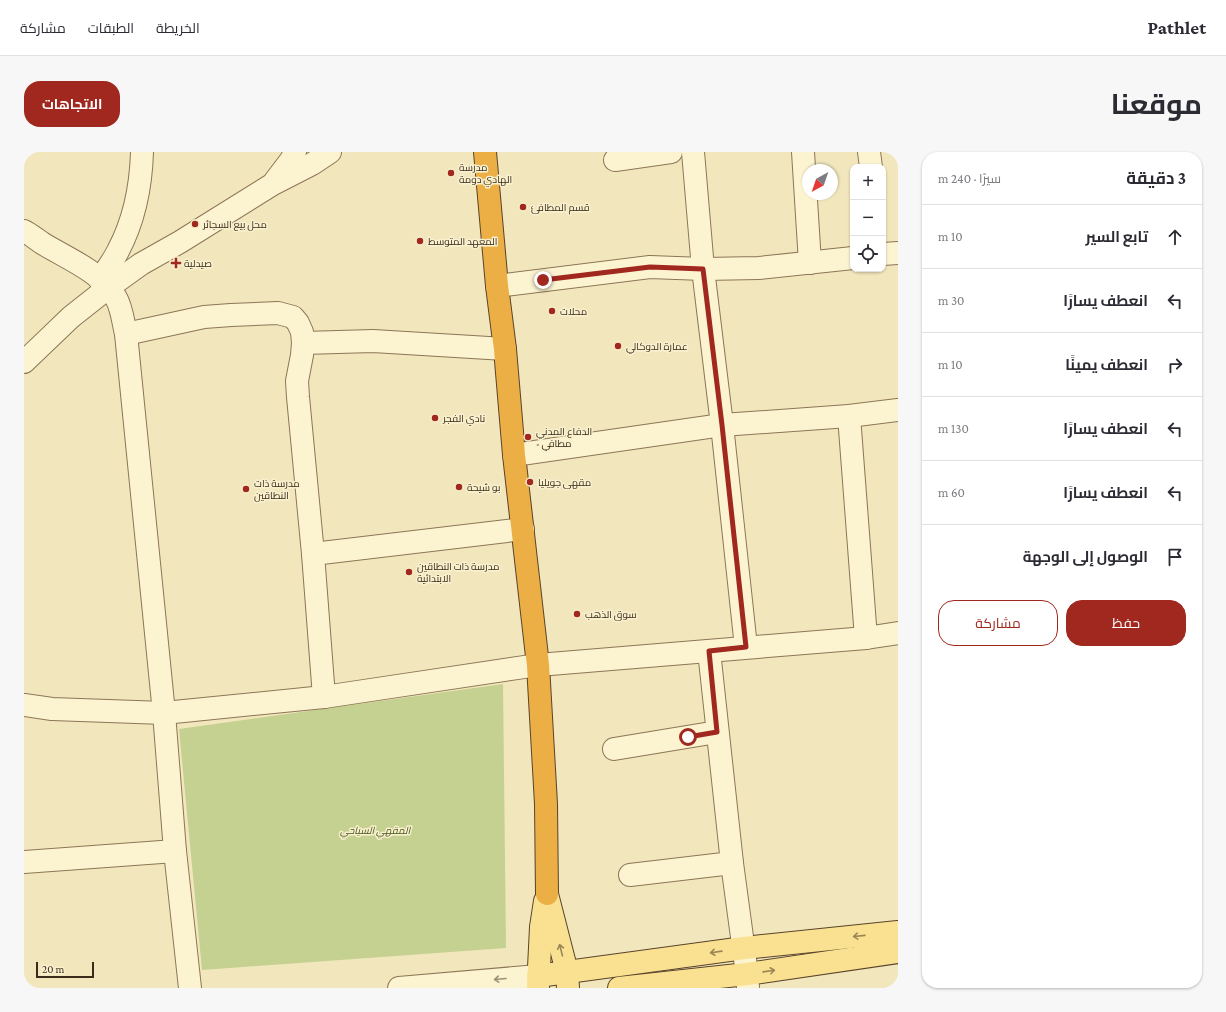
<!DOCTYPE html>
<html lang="ar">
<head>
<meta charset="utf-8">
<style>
  body { margin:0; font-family:"Crimson Pro",Cairo,serif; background:#f7f7f7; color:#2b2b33; direction:rtl }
  .controls { position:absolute; right:12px; top:12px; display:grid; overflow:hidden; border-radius:8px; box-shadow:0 1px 3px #0004 }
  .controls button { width:36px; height:36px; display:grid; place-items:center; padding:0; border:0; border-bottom:1px solid #e1e1e2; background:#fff; color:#2b2b33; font:20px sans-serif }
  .compass { position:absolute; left:778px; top:12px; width:36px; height:36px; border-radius:50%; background:#fff; box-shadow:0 1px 3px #0004; rotate:220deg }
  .scale { position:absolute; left:12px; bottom:10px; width:58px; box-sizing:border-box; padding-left:4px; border:2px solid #3a2c1b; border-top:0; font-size:11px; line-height:14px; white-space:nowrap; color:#3a2c1b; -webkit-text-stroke:3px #f9f0ce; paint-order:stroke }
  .stop { position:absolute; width:12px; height:12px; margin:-9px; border:3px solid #a1281f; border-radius:50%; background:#fff }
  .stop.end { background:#a1281f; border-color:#fff; box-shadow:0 1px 4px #0008 }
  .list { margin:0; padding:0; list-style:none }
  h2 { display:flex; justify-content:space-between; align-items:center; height:52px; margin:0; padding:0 16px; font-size:17px }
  h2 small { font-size:13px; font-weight:400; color:#7c7c81 }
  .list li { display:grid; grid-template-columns:26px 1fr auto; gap:12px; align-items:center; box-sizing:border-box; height:64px; padding:0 16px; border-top:1px solid #e1e1e2 }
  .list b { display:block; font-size:15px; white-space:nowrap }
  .list em { font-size:13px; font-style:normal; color:#7c7c81 }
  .actions { display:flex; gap:8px; padding:12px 16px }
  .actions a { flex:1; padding:9px 0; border:1px solid #a1281f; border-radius:16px; text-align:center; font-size:14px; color:#a1281f }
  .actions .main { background:#a1281f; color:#fff }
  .icon { flex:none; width:22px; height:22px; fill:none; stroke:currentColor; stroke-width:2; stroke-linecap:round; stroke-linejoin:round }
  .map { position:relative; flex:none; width:874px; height:836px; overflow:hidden; direction:ltr; border-radius:16px }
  header { display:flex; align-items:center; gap:24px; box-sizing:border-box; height:56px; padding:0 20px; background:#fff; border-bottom:1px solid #e1e1e2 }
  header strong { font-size:19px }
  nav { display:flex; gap:22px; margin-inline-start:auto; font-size:14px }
  .intro { display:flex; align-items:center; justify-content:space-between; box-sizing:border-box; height:96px; padding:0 24px }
  h1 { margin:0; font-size:28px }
  .button { padding:10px 18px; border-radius:16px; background:#a1281f; color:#fff; font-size:14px; font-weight:700 }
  main { display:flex; gap:24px; padding:0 24px }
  aside { flex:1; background:#fff; border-radius:16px; box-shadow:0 1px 3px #0004 }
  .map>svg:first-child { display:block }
  .green { fill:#c5d191 }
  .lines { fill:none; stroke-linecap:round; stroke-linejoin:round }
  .minor-casing { stroke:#8c7655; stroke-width:24 }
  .major-casing { stroke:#59432a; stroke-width:24 }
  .highway-casing { stroke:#59432a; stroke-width:24 }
  .minor { stroke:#fcf3d1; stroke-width:22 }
  .major { stroke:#fae191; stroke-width:22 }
  .highway { stroke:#ebaf45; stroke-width:22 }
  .oneway { stroke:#9a8656 }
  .oneway2 { stroke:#9b9076 }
  .route { stroke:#a1281f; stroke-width:5 }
  .poi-dot { fill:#a1281f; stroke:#f9f0ce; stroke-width:1.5 }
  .labels { text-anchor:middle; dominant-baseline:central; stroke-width:3; stroke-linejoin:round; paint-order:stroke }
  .poi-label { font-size:10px; fill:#3a2c1b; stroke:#f9f0ce; text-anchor:start }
  .park-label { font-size:10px; font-style:italic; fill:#46581f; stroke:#f9f0ce }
</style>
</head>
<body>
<header>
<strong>Pathlet</strong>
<nav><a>الخريطة</a><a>الطبقات</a><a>مشاركة</a></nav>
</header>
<div class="intro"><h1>موقعنا</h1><a class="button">الاتجاهات</a></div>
<main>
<aside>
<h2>3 دقيقة<small>سيرًا · 240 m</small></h2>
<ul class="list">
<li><svg class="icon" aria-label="ahead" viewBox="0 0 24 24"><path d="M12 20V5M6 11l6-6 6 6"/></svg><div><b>تابع السير</b></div><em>10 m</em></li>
<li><svg class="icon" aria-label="left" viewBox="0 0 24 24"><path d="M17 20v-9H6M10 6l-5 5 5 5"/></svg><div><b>انعطف يسارًا</b></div><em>30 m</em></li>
<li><svg class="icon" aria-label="right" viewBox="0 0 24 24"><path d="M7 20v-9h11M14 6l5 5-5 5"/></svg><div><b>انعطف يمينًا</b></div><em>10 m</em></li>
<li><svg class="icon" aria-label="left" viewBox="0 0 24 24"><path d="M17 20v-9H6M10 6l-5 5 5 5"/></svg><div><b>انعطف يسارًا</b></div><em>130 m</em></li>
<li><svg class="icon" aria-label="left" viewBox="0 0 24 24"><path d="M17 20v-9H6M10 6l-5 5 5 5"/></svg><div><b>انعطف يسارًا</b></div><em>60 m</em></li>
<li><svg class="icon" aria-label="arrive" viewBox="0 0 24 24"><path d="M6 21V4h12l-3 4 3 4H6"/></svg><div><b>الوصول إلى الوجهة</b></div></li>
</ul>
<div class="actions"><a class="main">حفظ</a><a>مشاركة</a></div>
</aside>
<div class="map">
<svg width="874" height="836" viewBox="0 0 874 836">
  <rect width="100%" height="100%" fill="#f2e6bd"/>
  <path class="green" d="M 479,532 L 482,796 L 178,818 L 155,577 Z"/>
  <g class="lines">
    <g class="minor-casing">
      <g id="minor">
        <path d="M 669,0 L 679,117 L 698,273 L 722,495"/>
        <path d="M 779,0 L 786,111"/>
        <path d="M 845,0 L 847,15"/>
        <path d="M 591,8 L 647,0"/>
        <path d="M 251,29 L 267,8 L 271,0"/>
        <path d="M 0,79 C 6,82 12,87 18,91 C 42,106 78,120 92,146 C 98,156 99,170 102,182 L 140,561 L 151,699 L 166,836"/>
        <path d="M 859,102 L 874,101"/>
        <path d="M 76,128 C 82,118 89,109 94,99 C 110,69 117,34 118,0"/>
        <path d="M 473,134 L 626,115 L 679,117 L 735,116 L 829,106"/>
        <path d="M 102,182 L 180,165 L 207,163 L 254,161 L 269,165 L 274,171 L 278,180 L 279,191 L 278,203 L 273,229 L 274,245 L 289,402 L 300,545"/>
        <path d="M 279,191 L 349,189 L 481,197"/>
        <path d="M 0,210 L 47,165 L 85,135 L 117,112 L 156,90 L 249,32 L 288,12 L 306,0"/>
        <path d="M 825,264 L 842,486"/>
        <path d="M 490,303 L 698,273 L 825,264 L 874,258"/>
        <path d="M 289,402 L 499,377"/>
        <path d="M 685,499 L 708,711 L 723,822 L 724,836"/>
        <path d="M 0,553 L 28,557 L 140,561 L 300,545 L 514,513 L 842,486 L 874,481"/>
        <path d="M 590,597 L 693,580"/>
        <path d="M 0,710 L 151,699"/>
        <path d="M 606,723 L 708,711"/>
        <path d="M 375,836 L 514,824"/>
      </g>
    </g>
    <g class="major-casing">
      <g id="major">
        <path d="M 523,742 L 543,820 L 544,836"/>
        <path d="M 514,824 L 720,796 L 874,780"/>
        <path d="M 514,836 L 517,775 L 521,749"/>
        <path d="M 595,836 L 723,822 L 874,800"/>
      </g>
    </g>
    <g class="highway-casing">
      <path id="highway" d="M 461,0 L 473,134 L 481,197 L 490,303 L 514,513 L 522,652 L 523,742"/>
    </g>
    <use href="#minor" class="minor"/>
    <use href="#major" class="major"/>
    <use href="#highway" class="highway"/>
  </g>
  <defs><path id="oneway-shaft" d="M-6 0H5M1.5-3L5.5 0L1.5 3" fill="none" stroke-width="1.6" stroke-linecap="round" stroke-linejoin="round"/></defs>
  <g class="oneway">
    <use href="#oneway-shaft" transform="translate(835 784) rotate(174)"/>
    <use href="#oneway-shaft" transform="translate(537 798) rotate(-104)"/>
    <use href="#oneway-shaft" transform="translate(692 800) rotate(172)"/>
    <use href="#oneway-shaft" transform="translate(745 819) rotate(-8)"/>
  </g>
  <use class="oneway2" href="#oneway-shaft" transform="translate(476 827) rotate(175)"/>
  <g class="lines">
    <path class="route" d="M 519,128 L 626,115 L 679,117 L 698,273 L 722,495 L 685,499 L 693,580 L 664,585"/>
  </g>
  <g class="poi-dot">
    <circle cx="427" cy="21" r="4"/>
    <circle cx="499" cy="55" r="4"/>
    <circle cx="171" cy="72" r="4"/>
    <circle cx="396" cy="89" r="4"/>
    <path d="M150 105h4v4h4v4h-4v4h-4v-4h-4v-4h4z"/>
    <circle cx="528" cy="159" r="4"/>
    <circle cx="594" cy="194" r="4"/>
    <circle cx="411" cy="266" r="4"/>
    <circle cx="504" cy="285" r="4"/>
    <circle cx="506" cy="330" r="4"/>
    <circle cx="435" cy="335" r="4"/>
    <circle cx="222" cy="337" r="4"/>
    <circle cx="385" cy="420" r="4"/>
    <circle cx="553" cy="462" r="4"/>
  </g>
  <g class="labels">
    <g class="poi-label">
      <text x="435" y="15">مدرسة<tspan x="435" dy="12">الهادي دومة</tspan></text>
      <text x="507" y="55">قسم المطافئ</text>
      <text x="179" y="72">محل بيع السجائر</text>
      <text x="404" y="89">المعهد المتوسط</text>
      <text x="160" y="111">صيدلية</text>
      <text x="536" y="159">محلات</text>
      <text x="602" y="194">عمارة الدوكالي</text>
      <text x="419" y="266">نادي الفجر</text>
      <text x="512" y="279">الدفاع المدني<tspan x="512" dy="12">- مطافي</tspan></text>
      <text x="514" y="330">مقهى جويليا</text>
      <text x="230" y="331">مدرسة ذات<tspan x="230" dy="12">النطاقين</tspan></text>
      <text x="443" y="335">بو شيحة</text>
      <text x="393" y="414">مدرسة ذات النطاقين<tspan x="393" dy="12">الابتدائية</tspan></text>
      <text x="561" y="462">سوق الذهب</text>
    </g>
    <g class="park-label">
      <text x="351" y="678">المقهي السياحي</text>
    </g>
  </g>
</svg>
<div class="controls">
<button>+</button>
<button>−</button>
<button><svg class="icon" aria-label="locate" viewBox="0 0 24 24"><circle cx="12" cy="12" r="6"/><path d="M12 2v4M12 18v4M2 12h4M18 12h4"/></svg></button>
</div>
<svg class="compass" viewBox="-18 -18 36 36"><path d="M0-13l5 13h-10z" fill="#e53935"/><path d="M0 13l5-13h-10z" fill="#7c7c81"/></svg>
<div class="scale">20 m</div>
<div class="stop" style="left:664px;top:585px"></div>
<div class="stop end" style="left:519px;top:128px"></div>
</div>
</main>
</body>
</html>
